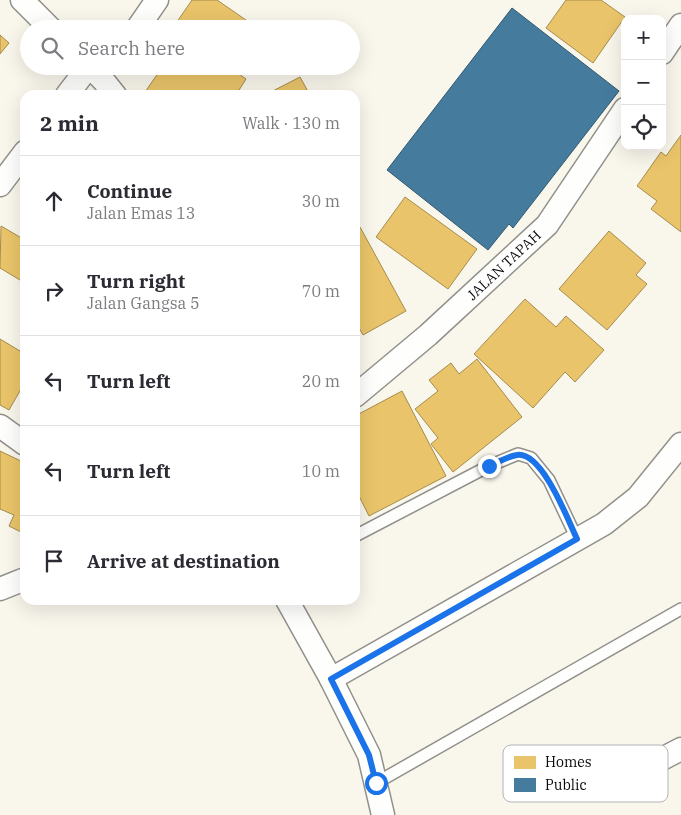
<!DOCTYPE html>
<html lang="en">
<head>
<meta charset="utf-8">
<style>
  body { margin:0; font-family:"IBM Plex Serif",serif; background:#f7f7f7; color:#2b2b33 }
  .controls { position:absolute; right:15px; top:15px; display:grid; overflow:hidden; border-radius:10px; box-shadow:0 5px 20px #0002 }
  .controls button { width:45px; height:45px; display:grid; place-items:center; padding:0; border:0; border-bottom:1px solid #e1e1e2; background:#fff; color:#2b2b33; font:25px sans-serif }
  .stop { position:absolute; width:15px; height:15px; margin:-11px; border:4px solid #1a73e8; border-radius:50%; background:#fff }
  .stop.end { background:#1a73e8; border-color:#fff; box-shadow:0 1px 5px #0008 }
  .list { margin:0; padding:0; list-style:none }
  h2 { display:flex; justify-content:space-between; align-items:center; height:65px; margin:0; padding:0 20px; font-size:21px }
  h2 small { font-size:16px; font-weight:400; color:#7c7c81 }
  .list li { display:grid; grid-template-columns:32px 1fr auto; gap:15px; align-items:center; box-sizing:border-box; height:90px; padding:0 20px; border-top:1px solid #e1e1e2 }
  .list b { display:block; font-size:19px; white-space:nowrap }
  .list p { margin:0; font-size:16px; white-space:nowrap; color:#7c7c81 }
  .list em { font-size:16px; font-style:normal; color:#7c7c81 }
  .icon { flex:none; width:28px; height:28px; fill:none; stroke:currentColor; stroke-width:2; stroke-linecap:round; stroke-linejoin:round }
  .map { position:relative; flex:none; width:681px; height:815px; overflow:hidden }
  .search { position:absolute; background:#fff; box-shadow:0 5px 20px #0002; left:20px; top:20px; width:340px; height:55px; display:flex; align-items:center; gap:12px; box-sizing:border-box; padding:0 18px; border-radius:28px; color:#7c7c81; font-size:19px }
  .panel { position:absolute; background:#fff; box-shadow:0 5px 20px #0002; left:20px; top:90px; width:340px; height:515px; border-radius:15px }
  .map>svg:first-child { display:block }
  .homes { fill:#e9c46a; stroke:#a68c4d }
  .public { fill:#457b9d; stroke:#335971 }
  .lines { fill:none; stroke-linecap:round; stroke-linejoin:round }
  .lane-casing { stroke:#91908b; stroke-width:14 }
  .street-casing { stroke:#91908b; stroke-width:25 }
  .lane { stroke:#fefefc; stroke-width:11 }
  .street { stroke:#fefefc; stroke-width:22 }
  .route { stroke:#1a73e8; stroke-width:6 }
  .labels { text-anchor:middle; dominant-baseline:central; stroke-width:5; stroke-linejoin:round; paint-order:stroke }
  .street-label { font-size:14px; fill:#090909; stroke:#fff }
  .key { fill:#fff; stroke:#b5b5b5; stroke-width:1 }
  .key-label { font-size:14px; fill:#090909 }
</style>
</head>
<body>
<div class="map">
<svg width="681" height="815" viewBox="0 0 681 815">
  <rect width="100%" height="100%" fill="#f9f6ec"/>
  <g class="homes">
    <path d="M 192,0 L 217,0 L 259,29 L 172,29 Z"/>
    <path d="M 566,0 L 601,0 L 625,17 L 593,63 L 546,28 Z"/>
    <path d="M 0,35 L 9,43 L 0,54 Z"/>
    <path d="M 163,66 L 235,66 L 233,70 L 246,79 L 236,95 L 150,95 L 145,92 Z"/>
    <path d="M 300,77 L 310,95 L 265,95 Z"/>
    <path d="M 681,135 L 681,232 L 651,209 L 657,201 L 637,186 L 661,152 L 666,156 Z"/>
    <path d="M 405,197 L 477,249 L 448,289 L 376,237 Z"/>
    <path d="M 1,226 L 25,240 L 25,283 L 0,268 Z"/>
    <path d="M 360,227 L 406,311 L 363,335 L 355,321 L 355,230 Z"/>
    <path d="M 609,231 L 646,263 L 636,275 L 647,284 L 607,330 L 559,289 Z"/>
    <path d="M 525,299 L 556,327 L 566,316 L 604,350 L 575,382 L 565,372 L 533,408 L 474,354 Z"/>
    <path d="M 0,339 L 25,354 L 25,382 L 9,410 L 0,405 Z"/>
    <path d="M 477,359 L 522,417 L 453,472 L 431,444 L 438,438 L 415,409 L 438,391 L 429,380 L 451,363 L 459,374 Z"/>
    <path d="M 402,391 L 446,476 L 369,516 L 355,488 L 355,416 Z"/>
    <path d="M 0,451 L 25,463 L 25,534 L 9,526 L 14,515 L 0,509 Z"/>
  </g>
  <path class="public" d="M 512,8 L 619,91 L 513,228 L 509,224 L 488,250 L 387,170 Z"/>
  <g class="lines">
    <g class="lane-casing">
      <g id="lane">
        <path d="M 355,536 L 489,466 L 518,454 L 531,458 L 549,480 L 577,539"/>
        <path d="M 376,783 L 681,609"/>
      </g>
    </g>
    <g class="street-casing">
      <g id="street">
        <path d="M 22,0 L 51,29"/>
        <path d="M 137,29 L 157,0"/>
        <path d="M 662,53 L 681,25"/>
        <path d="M 89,66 L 103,80 L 115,95"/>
        <path d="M 67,95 L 89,66"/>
        <path d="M 0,185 L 25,152"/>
        <path d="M 355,396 L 428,335 L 547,225 L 625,109"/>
        <path d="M 0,426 L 25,444"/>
        <path d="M 0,589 L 25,579"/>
        <path d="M 287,600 L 331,679 L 369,755 L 383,815"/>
        <path d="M 331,679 L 604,524 L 638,497 L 681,444"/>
        <path d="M 633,774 L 681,749"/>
      </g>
    </g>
    <use href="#lane" class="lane"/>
    <use href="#street" class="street"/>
  </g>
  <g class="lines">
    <path class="route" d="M 376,783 L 369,755 L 331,679 L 577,539 C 568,520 542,451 517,455 C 508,456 497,463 489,466"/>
  </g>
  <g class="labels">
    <g class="street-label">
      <text transform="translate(504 265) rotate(-43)">JALAN TAPAH</text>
    </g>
  </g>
  <rect x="503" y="745" width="165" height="57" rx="8" class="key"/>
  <rect x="514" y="756" width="22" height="13" fill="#e9c46a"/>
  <rect x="514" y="778" width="22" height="14" fill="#457b9d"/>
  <g class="key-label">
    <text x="545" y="767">Homes</text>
    <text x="545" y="790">Public</text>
  </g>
</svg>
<div class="controls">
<button>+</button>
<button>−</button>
<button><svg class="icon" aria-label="locate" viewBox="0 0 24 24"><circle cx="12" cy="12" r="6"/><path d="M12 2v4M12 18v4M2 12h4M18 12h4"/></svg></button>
</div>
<div class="stop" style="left:376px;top:783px"></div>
<div class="stop end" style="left:489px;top:466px"></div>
<div class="search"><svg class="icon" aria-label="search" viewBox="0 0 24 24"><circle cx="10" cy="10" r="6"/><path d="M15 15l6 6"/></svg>Search here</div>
<section class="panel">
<h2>2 min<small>Walk · 130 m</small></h2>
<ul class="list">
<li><svg class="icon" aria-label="ahead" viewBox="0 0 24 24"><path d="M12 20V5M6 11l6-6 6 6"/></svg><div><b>Continue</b><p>Jalan Emas 13</p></div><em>30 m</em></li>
<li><svg class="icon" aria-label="right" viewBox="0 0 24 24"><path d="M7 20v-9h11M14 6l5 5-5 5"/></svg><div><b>Turn right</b><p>Jalan Gangsa 5</p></div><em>70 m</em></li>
<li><svg class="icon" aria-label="left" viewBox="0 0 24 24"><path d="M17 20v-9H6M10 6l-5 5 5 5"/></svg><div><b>Turn left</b></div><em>20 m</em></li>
<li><svg class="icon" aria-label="left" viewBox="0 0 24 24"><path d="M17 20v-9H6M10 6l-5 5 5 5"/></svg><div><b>Turn left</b></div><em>10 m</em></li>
<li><svg class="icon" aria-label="arrive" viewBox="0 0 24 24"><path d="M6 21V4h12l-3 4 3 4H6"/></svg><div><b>Arrive at destination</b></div></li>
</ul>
</section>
</div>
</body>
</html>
